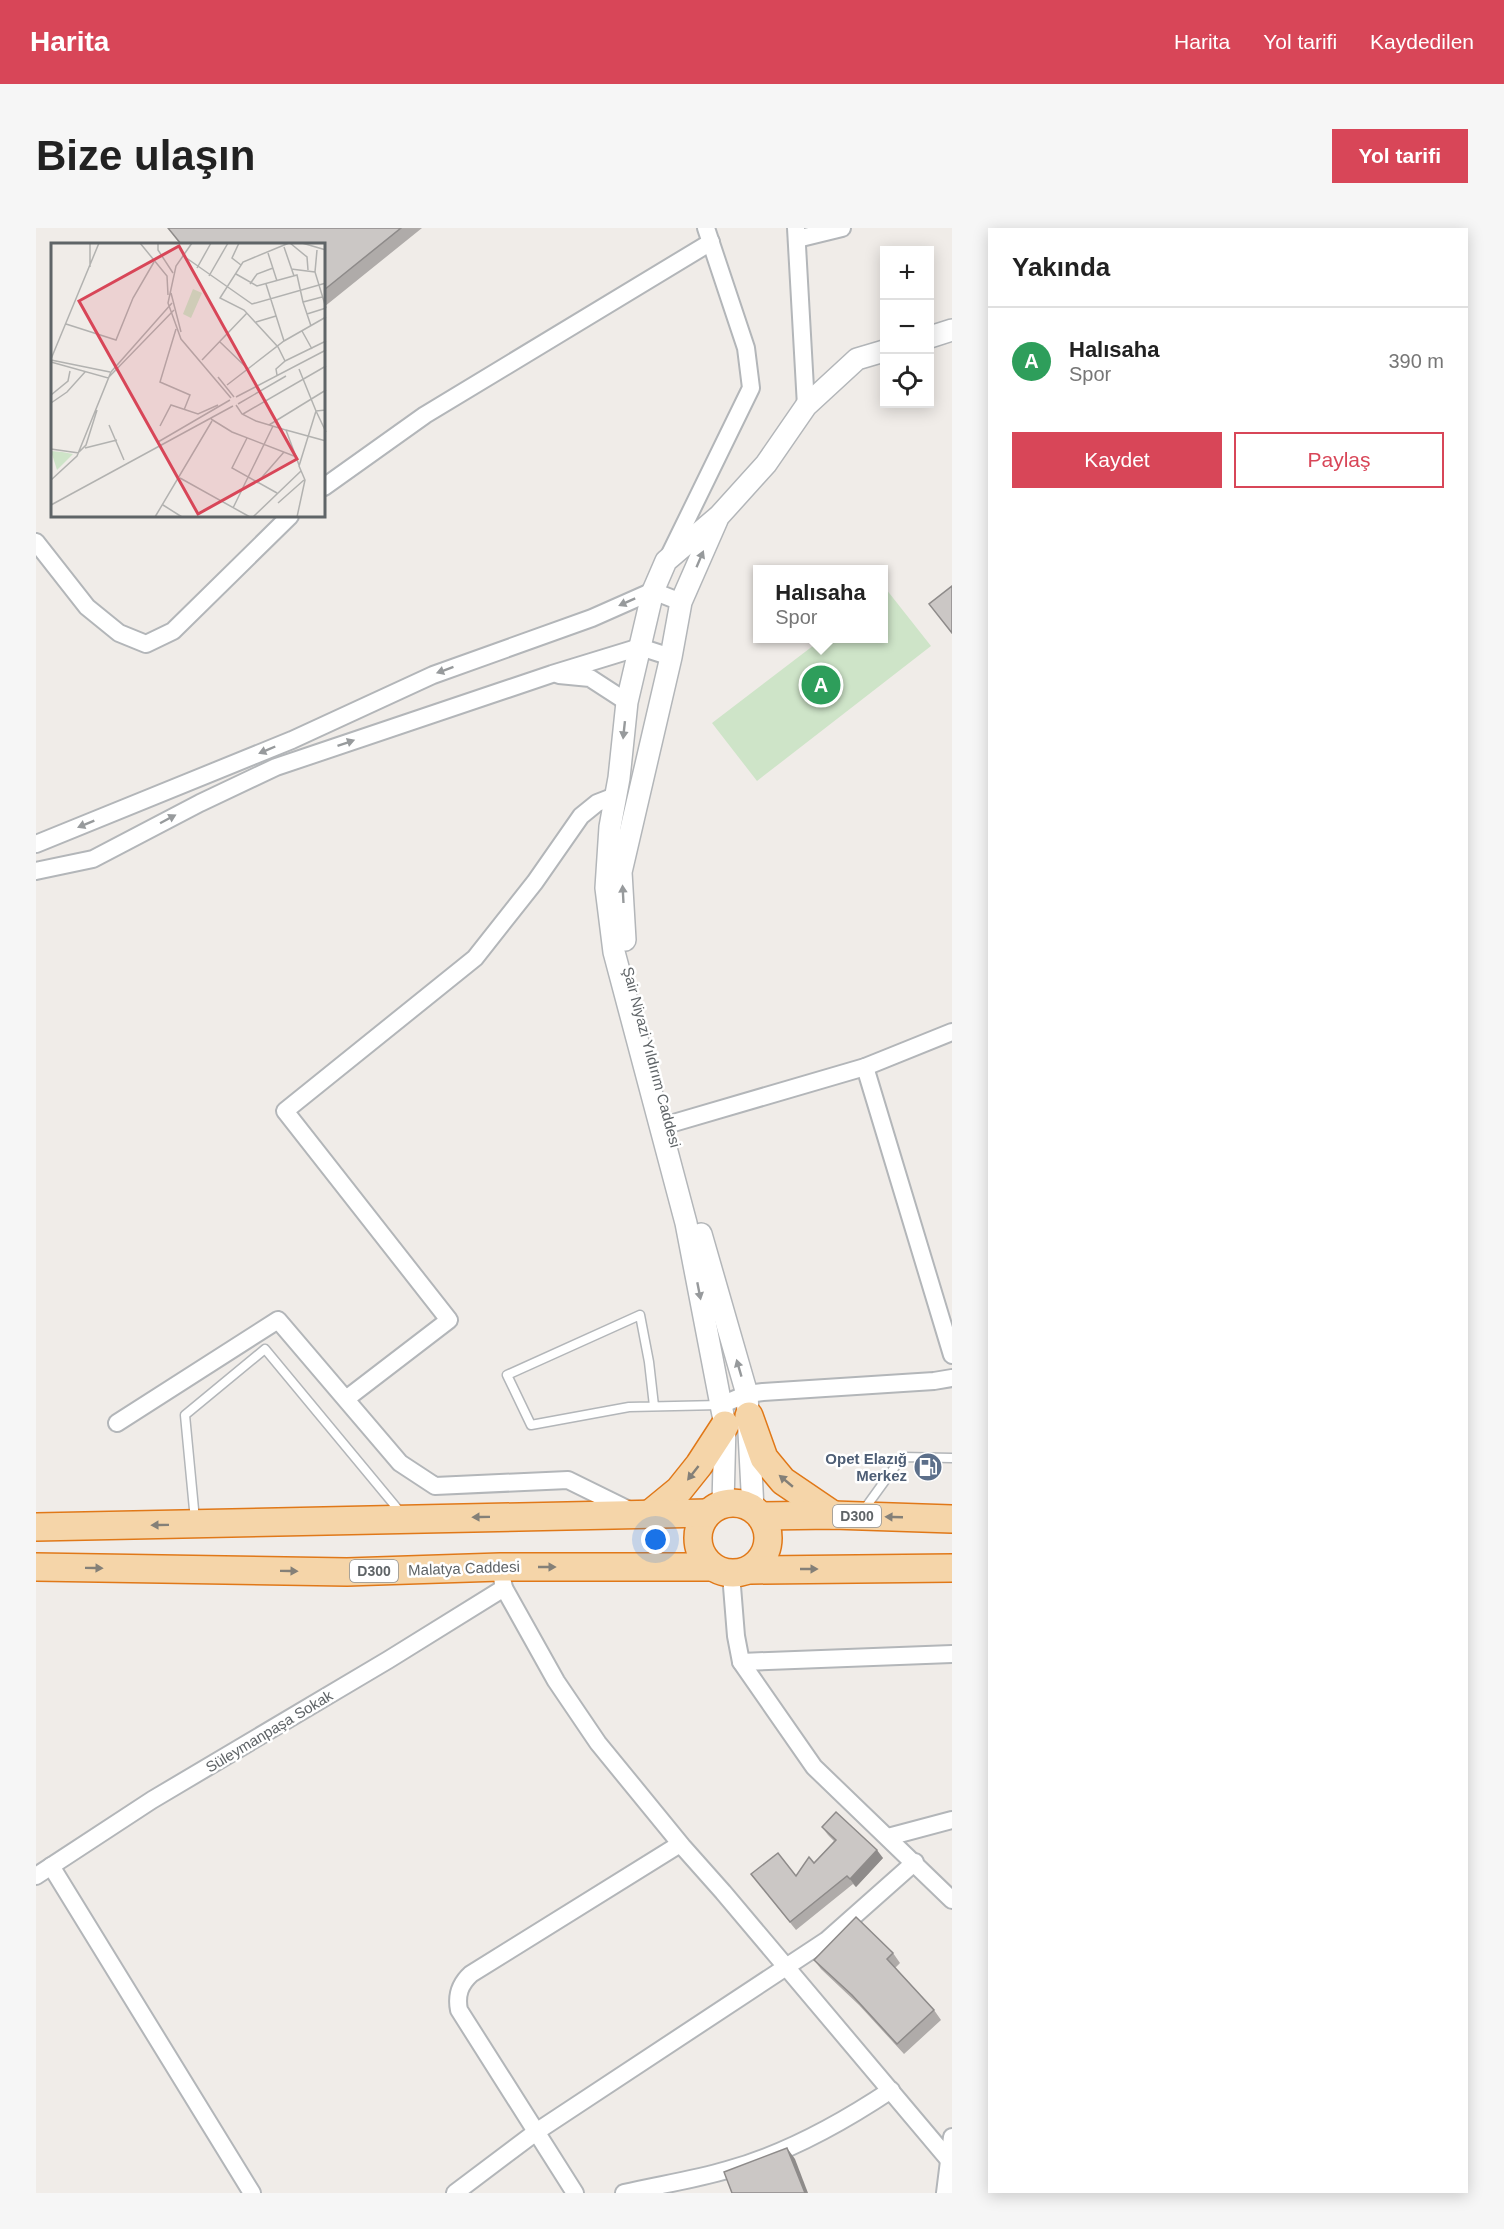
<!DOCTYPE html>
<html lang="tr">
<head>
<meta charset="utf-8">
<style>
  body { margin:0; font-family:Arial,sans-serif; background:#f6f6f6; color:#222 }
  .controls { position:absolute; right:18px; top:18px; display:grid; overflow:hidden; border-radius:0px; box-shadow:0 3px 15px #0003 }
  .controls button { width:54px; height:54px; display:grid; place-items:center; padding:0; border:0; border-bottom:2px solid #e0e0e0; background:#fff; color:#222; font:30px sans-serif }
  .you { position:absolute; left:620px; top:1312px; width:21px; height:21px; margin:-15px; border:4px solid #fff; border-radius:50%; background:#1a73e8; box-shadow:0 0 0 9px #1a73e833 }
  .badge { display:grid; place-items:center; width:39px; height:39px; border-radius:50%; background:#d84658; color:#fff; font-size:20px; font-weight:700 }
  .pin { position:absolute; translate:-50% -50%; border:3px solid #fff; box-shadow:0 2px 6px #0006 }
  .popup { position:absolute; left:717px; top:337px; width:135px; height:78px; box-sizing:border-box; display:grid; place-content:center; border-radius:0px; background:#fff; filter:drop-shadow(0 2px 4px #0005); font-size:20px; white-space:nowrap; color:#767676 }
  .popup b { font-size:22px; color:#222 }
  .popup::after { content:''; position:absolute; left:50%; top:100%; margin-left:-12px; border:12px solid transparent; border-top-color:#fff }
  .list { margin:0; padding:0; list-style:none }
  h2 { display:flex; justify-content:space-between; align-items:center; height:78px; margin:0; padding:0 24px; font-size:26px }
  h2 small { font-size:20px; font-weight:400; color:#767676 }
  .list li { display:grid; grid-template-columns:39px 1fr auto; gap:18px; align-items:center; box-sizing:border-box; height:108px; padding:0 24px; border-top:2px solid #e0e0e0 }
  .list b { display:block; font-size:22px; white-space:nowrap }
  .list p { margin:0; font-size:20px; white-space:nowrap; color:#767676 }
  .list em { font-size:20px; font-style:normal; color:#767676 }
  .actions { display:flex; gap:12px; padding:18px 24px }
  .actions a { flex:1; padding:14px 0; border:2px solid #d84658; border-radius:0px; text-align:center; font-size:21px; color:#d84658 }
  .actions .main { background:#d84658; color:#fff }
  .icon { flex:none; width:33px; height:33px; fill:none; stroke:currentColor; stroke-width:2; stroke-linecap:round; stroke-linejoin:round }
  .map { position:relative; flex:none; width:916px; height:1965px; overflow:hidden; border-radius:0px }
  header { display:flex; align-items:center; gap:36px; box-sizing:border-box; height:84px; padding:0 30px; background:#d84658; color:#fff }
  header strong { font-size:28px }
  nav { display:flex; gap:33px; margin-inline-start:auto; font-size:21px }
  .intro { display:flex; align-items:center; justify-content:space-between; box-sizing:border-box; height:144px; padding:0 36px }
  h1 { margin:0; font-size:42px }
  .button { padding:15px 27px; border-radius:0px; background:#d84658; color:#fff; font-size:21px; font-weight:700 }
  main { display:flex; gap:36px; padding:0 36px }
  aside { flex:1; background:#fff; border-radius:0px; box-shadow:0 3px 15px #0003 }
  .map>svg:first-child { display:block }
  .green { fill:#cee4c8 }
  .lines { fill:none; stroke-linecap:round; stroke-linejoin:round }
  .service-casing { stroke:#b3b6b9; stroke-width:11 }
  .minor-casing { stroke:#b3b6b9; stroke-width:20 }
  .tertiary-casing { stroke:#b3b6b9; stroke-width:24 }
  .trunk-casing { stroke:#e07818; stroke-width:30 }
  .service { stroke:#fff; stroke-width:8 }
  .minor { stroke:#fff; stroke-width:16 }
  .tertiary { stroke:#fff; stroke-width:21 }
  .trunk { stroke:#f5d5a9; stroke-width:27 }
  .wall { fill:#afaba9 }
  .shaded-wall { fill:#8e8b8a }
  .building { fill:#cbc7c5; stroke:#8e8b8a; stroke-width:1.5 }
  .oneway { fill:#979a9c }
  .oneway2 { fill:#848078 }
  .labels { text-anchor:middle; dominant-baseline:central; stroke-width:5; stroke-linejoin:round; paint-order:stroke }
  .shield { fill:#fff; stroke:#8f9295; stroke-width:1.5 }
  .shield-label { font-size:14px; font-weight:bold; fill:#5f6467 }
  .street-label { font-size:15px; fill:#5f6467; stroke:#fff }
  .service-label { font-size:15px; font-weight:bold; fill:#4e5e75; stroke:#fff; text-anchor:end }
  .inset-road { fill:none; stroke:#b2b2b0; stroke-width:1.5 }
  .view { fill:#d84658; fill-opacity:0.15; stroke:#d84658; stroke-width:3 }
  .inset-edge { fill:none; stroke:#5f6467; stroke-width:3 }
</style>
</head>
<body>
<header>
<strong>Harita</strong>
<nav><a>Harita</a><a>Yol tarifi</a><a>Kaydedilen</a></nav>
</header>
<div class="intro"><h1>Bize ulaşın</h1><a class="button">Yol tarifi</a></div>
<main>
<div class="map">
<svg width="916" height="1965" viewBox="0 0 916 1965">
  <rect width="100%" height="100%" fill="#f0ece8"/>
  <path class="green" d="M 850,361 L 895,418 L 721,553 L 676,495 L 786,411 L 848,410 L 848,363 Z"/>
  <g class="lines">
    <g class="service-casing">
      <g id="service">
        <path d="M 618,1178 L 613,1134 L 604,1087 L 471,1147 L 495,1197 L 593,1179 L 684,1177"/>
        <path d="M 827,1283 L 866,1229 L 916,1230"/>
        <path d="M 159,1292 L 149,1187 L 229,1121 L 365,1285"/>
      </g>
    </g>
    <g class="minor-casing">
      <g id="minor">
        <path d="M 760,0 L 770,178"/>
        <path d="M 761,11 L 806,0"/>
        <path d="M 288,259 L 389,187 L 675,14"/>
        <path d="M 0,314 L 51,379 L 83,405 L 110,416 L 137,403 L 254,288"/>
        <path d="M 632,330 L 715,160 L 710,120 L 670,0"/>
        <path d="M 523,447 L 554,450 L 591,474"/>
        <path d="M 0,616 L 256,512 L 397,447 L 556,390 L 617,363 L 645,374"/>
        <path d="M 0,643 L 57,631 L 164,575 L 240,539 L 516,446 L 604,419 L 635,429"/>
        <path d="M 829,839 L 916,1127"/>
        <path d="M 634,896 L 829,839 L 916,804"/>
        <path d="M 310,1171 L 413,1092 L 249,883 L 439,730 L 499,654 L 545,588 L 561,575 L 579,568"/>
        <path d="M 685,1177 L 711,1166 L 727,1164 L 898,1153 L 916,1150"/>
        <path d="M 81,1195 L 242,1092 L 364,1235 L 399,1258 L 532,1252 L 595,1283"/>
        <path d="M 464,1339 L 468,1360 L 520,1453 L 562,1515 L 647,1619 L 687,1664 L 913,1932"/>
        <path d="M 695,1346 L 700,1408 L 705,1434 L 778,1539 L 916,1672"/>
        <path d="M 705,1434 L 916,1426"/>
        <path d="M 852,1609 L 916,1592"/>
        <path d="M 15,1638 L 216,1965"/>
        <path d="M 0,1648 L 116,1572 L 352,1432 L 468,1360"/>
        <path d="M 419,1965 L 500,1904 L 791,1712 L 879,1634"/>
        <path d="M 539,1965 L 423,1782 C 420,1767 424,1756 435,1746 L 644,1616"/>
        <path d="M 588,1965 C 622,1957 657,1952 691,1942 C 750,1926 804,1896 855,1862"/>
        <path d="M 909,1965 L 916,1909"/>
      </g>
    </g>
    <g class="tertiary-casing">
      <g id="tertiary">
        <path d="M 894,109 L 916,102"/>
        <path d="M 589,712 L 585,644 L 635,429 L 645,374 L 681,292"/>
        <path d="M 665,1006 L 711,1166 L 717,1281"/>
        <path d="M 687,1276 L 689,1197 L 685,1177 L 650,995 L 578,724 L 570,660 L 574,599 L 583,550 L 591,474 L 617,363 L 630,333 L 683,288 L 730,236 L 770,178 L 821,131 L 848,123"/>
      </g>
    </g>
    <g class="trunk-casing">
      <g id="trunk">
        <path d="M 713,1188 L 728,1230 L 747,1253 L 797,1287"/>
        <circle cx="697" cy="1310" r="35"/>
        <path d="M 615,1285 L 643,1262 L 663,1237 L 689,1197"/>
        <path d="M 725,1288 L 797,1287 L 916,1291"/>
        <path d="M 0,1299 L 672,1285"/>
        <path d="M 0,1339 L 311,1344 L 464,1339 L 676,1339"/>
        <path d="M 715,1342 L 916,1340"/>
      </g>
    </g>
    <use href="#service" class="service"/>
    <use href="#minor" class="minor"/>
    <use href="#tertiary" class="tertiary"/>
    <use href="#trunk" class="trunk"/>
  </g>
  <g class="wall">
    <path d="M 132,0 L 386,0 L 288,79 L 288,16 L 144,16 Z"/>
    <path d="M 786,1599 L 847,1630 L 820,1659 L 817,1656 L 760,1702 L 715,1646 L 760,1648 L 778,1635 L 798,1613 L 792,1607 Z"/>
    <path d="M 857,1725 L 864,1735 L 859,1740 L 898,1782 L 905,1792 L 868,1826 L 823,1777 L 785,1741 L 778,1732 Z"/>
  </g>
  <g class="shaded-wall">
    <path d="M 841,1622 L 847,1630 L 820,1659 L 814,1651 Z"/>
    <path d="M 751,1920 L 759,1931 L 772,1965 L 769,1965 Z"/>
  </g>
  <g class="building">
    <path d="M 132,0 L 365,0 L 288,62 L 288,16 L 145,16 Z"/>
    <path d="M 916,358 L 916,405 L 893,376 Z"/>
    <path d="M 800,1584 L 841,1622 L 814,1651 L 811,1648 L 754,1694 L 715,1646 L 742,1625 L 760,1648 L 773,1629 L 778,1635 L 800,1612 L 786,1599 Z"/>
    <path d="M 820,1689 L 857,1725 L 851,1731 L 898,1782 L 861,1816 L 816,1767 L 778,1732 Z"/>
    <path d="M 751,1920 L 769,1965 L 696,1965 L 688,1944 Z"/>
  </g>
  <defs><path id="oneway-solid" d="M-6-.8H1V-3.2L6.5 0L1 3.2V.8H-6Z" transform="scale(1.5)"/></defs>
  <g class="oneway">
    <use href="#oneway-solid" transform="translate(664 331) rotate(-67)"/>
    <use href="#oneway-solid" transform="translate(591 374) rotate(156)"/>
    <use href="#oneway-solid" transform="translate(409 442) rotate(160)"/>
    <use href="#oneway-solid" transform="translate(588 502) rotate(96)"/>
    <use href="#oneway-solid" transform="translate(310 515) rotate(-19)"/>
    <use href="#oneway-solid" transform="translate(231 522) rotate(157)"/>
    <use href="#oneway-solid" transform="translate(132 591) rotate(-28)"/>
    <use href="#oneway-solid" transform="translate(50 596) rotate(158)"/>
    <use href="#oneway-solid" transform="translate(587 666) rotate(-93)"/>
    <use href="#oneway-solid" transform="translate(663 1063) rotate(79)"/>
    <use href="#oneway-solid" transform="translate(703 1140) rotate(-106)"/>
  </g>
  <g class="oneway2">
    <use href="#oneway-solid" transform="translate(657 1245) rotate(128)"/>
    <use href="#oneway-solid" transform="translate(750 1253) rotate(-140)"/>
    <use href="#oneway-solid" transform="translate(445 1289) rotate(179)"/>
    <use href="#oneway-solid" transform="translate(858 1289) rotate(-178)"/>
    <use href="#oneway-solid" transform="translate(124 1297) rotate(179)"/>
    <use href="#oneway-solid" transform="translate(511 1339)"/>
    <use href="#oneway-solid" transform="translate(58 1340) rotate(1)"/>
    <use href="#oneway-solid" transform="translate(773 1341)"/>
    <use href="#oneway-solid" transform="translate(253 1343) rotate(1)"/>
  </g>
  <defs>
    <g id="fuel-disc" transform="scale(1.5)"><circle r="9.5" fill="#5c6f8a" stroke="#fff"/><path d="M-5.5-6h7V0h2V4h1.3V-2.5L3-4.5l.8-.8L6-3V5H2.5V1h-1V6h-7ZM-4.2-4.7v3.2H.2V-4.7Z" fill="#fff"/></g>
  </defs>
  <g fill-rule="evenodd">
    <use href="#fuel-disc" x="892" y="1239"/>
  </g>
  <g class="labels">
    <g class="shield">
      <rect x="797" y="1277" width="48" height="22" rx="4.5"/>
      <rect x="314" y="1332" width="48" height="22" rx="4.5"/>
    </g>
    <g class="shield-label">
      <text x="821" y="1288">D300</text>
      <text x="338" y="1343">D300</text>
    </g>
    <g class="street-label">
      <text transform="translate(616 829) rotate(75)">Şair Niyazi Yıldırım Caddesi</text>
      <text transform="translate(428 1340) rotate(-2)">Malatya Caddesi</text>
      <text transform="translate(233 1503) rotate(-31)">Süleymanpaşa Sokak</text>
    </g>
    <g class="service-label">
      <text x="871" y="1230">Opet Elazığ<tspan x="871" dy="17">Merkez</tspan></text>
    </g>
  </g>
  <g transform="translate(15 15)">
    <rect width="274" height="274" fill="#f0ece8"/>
    <path d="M 142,46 L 151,50 L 140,75 L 132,71 ZM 0,208 L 11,209 L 22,211 L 6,227 Z" fill="#cee4c8"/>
    <path class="inset-road" d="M 39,0 L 39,24M 89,0 L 116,33 L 117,52M 107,0 L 107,7 L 122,30M 141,0 L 125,23 L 117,60 L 130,96 L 180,155M 188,0 L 181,15 L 190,22M 239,0 L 256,14 L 257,27M 251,0 L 275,7M 233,4 L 243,33M 266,7 L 264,29 L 275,65M 217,10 L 226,38M 134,14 L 201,61 L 275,40M 146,25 L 160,0M 240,26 L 264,29M 185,31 L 206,43 L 246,32 L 252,59 L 271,54M 158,33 L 177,0M 199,41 L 206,31 L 222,25M 215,41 L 233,98M 120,50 L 130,89M 252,59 L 260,83M 256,71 L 275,65M 205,79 L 225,73M 15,81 L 65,97 L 82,55 L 103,19M 125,86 L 109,139 L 139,152 L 133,167M 251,88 L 261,106M 169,99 L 198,127M 0,116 L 48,0M 0,117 L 59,129M 151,117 L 196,70M 234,118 L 275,98M 0,119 L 57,135 L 123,67M 248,126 L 265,168 L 275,167M 226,132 L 225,126 L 234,118 L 227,104 L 193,67 L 169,55 L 192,19 L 238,0M 167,134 L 183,154M 176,142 L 233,98 L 275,74M 0,152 L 17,138 L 19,128M 185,154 L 275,107M 0,160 L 16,149 L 34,129M 187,161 L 235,133M 185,162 L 191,171 L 205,178 L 235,187 L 248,222M 265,168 L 275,189M 192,171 L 275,123M 160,176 L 181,189 L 243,213M 58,182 L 73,217M 218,182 L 275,147M 109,183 L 120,162 L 147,171 L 167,162M 235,187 L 275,198M 196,195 L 181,225 L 226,250M 107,199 L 179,157M 34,205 L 66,197M 0,206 L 28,210M 28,209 L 35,202 L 46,167M 129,235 L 199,274M 0,237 L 26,213 L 60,129 L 121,60M 206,240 L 233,209M 227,260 L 253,237M 0,262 L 182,163M 112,262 L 131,274M 182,265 L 222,183M 104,274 L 161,178M 202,274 L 250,228M 246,274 L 254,237 L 248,223 L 265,168"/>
    <path class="view" d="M 128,3 L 246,216 L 147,271 L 28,58 Z"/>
    <rect width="274" height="274" class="inset-edge"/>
  </g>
</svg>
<div class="controls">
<button>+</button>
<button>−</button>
<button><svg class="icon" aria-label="locate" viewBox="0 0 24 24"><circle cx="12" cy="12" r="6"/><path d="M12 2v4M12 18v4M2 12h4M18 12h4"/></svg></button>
</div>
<div class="you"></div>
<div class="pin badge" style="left:785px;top:457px;background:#2e9e5b">A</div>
<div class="popup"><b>Halısaha</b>Spor</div>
</div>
<aside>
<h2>Yakında<small></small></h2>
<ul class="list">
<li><span class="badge" style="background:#2e9e5b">A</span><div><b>Halısaha</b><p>Spor</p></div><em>390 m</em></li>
</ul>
<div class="actions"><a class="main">Kaydet</a><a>Paylaş</a></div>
</aside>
</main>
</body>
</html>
